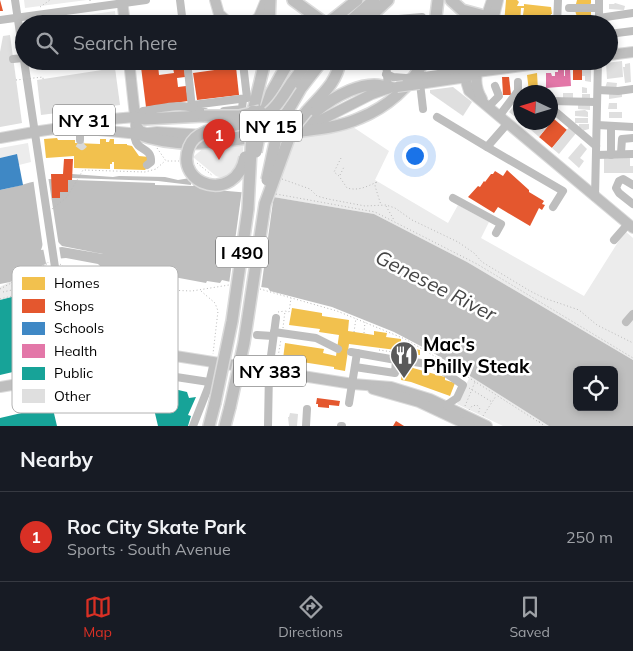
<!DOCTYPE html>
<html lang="en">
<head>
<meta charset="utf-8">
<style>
  body { margin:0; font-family:Mulish,sans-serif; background:#242831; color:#f1f3f6 }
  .controls { position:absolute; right:15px; bottom:15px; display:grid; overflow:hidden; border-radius:8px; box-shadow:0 2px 8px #0003 }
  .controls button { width:45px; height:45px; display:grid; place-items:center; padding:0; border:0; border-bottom:1px solid #363941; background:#171b24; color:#f1f3f6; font:25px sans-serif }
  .compass { position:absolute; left:513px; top:85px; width:45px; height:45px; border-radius:50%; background:#171b24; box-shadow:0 2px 8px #0003; rotate:274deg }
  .you { position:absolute; left:414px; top:155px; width:18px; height:18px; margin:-12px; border:4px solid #fff; border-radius:50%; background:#1a73e8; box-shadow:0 0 0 8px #1a73e833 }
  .badge { display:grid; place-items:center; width:32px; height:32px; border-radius:50%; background:#d93025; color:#fff; font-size:16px; font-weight:700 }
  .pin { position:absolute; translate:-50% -41px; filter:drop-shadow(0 1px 2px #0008) }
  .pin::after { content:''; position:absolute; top:26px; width:18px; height:15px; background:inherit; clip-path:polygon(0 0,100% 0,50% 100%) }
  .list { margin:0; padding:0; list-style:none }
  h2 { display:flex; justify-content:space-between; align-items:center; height:65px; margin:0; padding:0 20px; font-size:21px }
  h2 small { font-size:16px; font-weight:400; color:#9ea1a6 }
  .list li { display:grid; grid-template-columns:32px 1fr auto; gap:15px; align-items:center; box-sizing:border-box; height:90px; padding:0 20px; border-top:1px solid #363941 }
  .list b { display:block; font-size:19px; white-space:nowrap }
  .list p { margin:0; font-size:16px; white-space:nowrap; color:#9ea1a6 }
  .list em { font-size:16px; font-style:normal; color:#9ea1a6 }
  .icon { flex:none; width:28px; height:28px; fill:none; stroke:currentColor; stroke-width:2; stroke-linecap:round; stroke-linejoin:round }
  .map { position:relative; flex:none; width:633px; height:426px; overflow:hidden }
  .search { position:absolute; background:#171b24; box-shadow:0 2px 8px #0003; left:15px; right:15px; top:15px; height:55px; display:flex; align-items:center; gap:12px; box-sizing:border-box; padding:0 18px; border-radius:28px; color:#9ea1a6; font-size:19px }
  .sheet { height:155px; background:#171b24 }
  nav { display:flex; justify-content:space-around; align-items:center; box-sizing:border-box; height:70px; border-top:1px solid #363941; background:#171b24; font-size:14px; color:#9ea1a6 }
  nav a { display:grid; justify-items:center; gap:2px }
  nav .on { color:#d93025 }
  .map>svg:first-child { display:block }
  .green { fill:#ececec }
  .water { fill:#bfbfbf; fill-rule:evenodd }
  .pier { fill:#fff }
  .homes { fill:#f2c14e }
  .shops { fill:#e4572e }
  .schools { fill:#3f88c5 }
  .health { fill:#e377a8 }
  .public { fill:#17a398 }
  .building { fill:#dfdfdf }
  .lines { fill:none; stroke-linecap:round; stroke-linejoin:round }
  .minor-tunnel { stroke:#d9d9d9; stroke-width:8; stroke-dasharray:8 4; stroke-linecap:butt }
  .major-casing { stroke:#dbdbdb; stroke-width:12 }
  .highway-casing { stroke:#dbdbdb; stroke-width:14 }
  .path { stroke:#b9b9b9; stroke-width:1; stroke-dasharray:1 2.5; stroke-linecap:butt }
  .minor { stroke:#bebebe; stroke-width:8 }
  .major { stroke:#bebebe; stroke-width:10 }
  .highway { stroke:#bebebe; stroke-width:11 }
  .major-bridge-casing { stroke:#dbdbdb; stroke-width:12; stroke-linecap:butt }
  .highway-bridge-casing { stroke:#dbdbdb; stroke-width:14; stroke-linecap:butt }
  .path-bridge { stroke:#b9b9b9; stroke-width:1; stroke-dasharray:1 2.5; stroke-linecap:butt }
  .minor-bridge { stroke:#bebebe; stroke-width:8 }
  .major-bridge { stroke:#bebebe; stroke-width:10 }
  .highway-bridge { stroke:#bebebe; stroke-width:11 }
  .labels { text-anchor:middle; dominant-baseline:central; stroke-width:5; stroke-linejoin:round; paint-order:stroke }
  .shield { fill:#fff; stroke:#4c4c4c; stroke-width:1 }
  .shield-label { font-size:18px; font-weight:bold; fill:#000 }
  .poi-label { font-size:19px; font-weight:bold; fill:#000; stroke:#fff; text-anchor:start }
  .water-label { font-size:20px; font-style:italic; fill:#444; stroke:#fff }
  .key { fill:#fff; stroke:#b2b2b2; stroke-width:1 }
  .key-label { font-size:14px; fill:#000 }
</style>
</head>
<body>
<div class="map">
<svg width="633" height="426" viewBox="0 0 633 426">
  <rect width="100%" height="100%" fill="#fff"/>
  <g class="green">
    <path d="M 24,0 L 87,0 L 25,8 Z"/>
    <path d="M 115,11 L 116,24 L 101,24 L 100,18 L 92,20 L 91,24 L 88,24 L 87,15 Z"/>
    <path d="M 353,127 L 389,151 L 375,180 L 448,223 L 458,205 L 489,222 L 481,238 L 584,296 L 625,231 L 633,238 L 633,360 L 467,262 L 374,214 L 273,197 L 289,149 L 296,137 Z"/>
    <path d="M 244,142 L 242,162 L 228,177 L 222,178 L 216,176 L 193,157 L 205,147 Z"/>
    <path d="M 28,143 L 31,162 L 19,165 L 16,154 L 0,158 L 0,148 Z"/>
    <path d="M 46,263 L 50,288 L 0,300 L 0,287 Z"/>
    <path d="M 471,374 L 553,426 L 503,426 L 457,404 Z"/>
  </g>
  <path class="water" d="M 72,174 L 113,177 L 119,176 L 165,177 L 178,180 L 190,178 L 205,189 L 250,193 L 374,214 L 467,262 L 633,360 L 633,426 L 549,426 L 432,352 L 394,332 L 332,307 L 270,291 L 268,288 L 239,284 L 222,280 L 220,283 L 207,281 L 206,283 L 147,272 L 118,271 L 122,276 L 118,276 L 118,283 L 98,264 L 66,258 L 55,259 L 10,282 L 0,284 L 0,190 C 16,187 32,181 48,179 L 155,183 L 155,185 L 194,186 L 193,185 L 193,181 L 191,181 L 191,185 L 158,181 L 72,178 ZM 58,242 L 62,246 L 103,254 L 62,247 L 41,250 L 43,244 ZM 577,370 L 614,370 L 614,407 L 577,407 Z"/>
  <g class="pier">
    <path d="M 48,176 L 61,259 L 46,263 L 43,248 L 58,245 L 43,248 L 33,178 Z"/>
    <path d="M 242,190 L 274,194 L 261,289 L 229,284 Z"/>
  </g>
  <g class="homes">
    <path d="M 506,0 L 517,0 L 519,2 L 517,6 L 524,6 L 524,4 L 551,7 L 552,14 L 551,14 L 550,17 L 523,15 L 524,8 L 521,8 L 520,24 L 504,24 Z"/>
    <path d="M 577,0 L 591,0 L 591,3 L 590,5 L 576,4 Z"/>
    <path d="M 575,10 L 591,10 L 591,15 L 587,16 L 587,18 L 590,18 L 590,23 L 579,23 L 579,18 L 583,18 L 583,16 L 577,16 L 576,14 Z"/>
    <path d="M 537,73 L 538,90 L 537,92 L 529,91 L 527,75 Z"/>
    <path d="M 57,138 L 58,140 L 75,140 L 75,143 L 100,144 L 100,139 L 106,139 L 106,142 L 109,142 L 110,139 L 114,139 L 114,144 L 127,144 L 127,145 L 132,146 L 139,156 L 149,157 L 147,168 L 145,170 L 114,169 L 114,162 L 112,162 L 112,164 L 110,164 L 110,169 L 74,168 L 74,156 L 46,158 L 44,139 Z"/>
    <path d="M 292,308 L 322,313 L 322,316 L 349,320 L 348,331 L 374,335 L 374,331 L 387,333 L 386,337 L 401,339 L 401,342 L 407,343 L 407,346 L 415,346 L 415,349 L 420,350 L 420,355 L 415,355 L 413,368 L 445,377 L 445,380 L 455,383 L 450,396 L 411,382 L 401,380 L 404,351 L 349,344 L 345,371 L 334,369 L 334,367 L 283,359 L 285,343 L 324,349 L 323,353 L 336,356 L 339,335 L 319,332 L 320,329 L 289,325 Z"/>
  </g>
  <g class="shops">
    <path d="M 0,0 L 3,11 L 0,11 Z"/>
    <path d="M 175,61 L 184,61 L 185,77 L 177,78 L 178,87 L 186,86 L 188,101 L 146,107 L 141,67 L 158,65 L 159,75 L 174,73 L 172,63 Z"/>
    <path d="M 582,66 L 582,80 L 573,80 L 573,67 Z"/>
    <path d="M 236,67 L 239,95 L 197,100 L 193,73 Z"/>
    <path d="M 502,77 L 509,77 L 511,95 L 503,95 Z"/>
    <path d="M 554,119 L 567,130 L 552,148 L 539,137 Z"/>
    <path d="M 64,159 L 73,159 L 72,180 L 68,180 L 68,192 L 60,192 L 60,198 L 52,198 L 51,174 L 63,174 Z"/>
    <path d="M 507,170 L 529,190 L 529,192 L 544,201 L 542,204 L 545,205 L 542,210 L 539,208 L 530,226 L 498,207 L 494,213 L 468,197 L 478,186 L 480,187 L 484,181 L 485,182 L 491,174 L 493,174 L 495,171 L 503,176 Z"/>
    <path d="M 317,398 L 340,401 L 339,406 L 329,405 L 329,408 L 318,407 L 318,404 L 316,404 Z"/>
    <path d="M 396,421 L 404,426 L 393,426 Z"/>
  </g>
  <path class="schools" d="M 17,154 L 23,185 L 0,190 L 0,158 Z"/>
  <path class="health" d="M 570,68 L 571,86 L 546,88 L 546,73 L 551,73 L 552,76 L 555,76 L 555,72 L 558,72 L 558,69 L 564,69 L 564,76 L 565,76 L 565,69 Z"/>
  <g class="public">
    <path d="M 84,16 L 85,24 L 71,24 L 70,18 Z"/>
    <path d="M 43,289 L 56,336 L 54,336 L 60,361 L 0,375 L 0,300 Z"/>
    <path d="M 174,389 L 187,392 L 189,398 L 196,397 L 188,415 L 191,416 L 188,426 L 158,426 L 153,405 L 162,403 L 161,398 L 166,393 Z"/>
    <path d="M 49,390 L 53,392 L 55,396 L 52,405 L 57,426 L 0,426 L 0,418 L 43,408 L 41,395 L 44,391 Z"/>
  </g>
  <g class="building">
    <path d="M 615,3 L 625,6 L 624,10 L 609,9 L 609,4 L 614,4 Z"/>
    <path d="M 93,19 L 94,21 L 98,19 L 100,24 L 91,24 L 91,21 Z"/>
    <path d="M 10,35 L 22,123 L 0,127 L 0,52 L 3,36 Z"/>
    <path d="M 622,61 L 623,77 L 607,79 L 606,63 Z"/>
    <path d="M 630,63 L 631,82 L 625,83 L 623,67 L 625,67 L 625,64 Z"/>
    <path d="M 591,65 L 591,82 L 585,81 L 585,76 L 582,76 L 582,66 Z"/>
    <path d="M 115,68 L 120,105 L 41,115 L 37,80 Z"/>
    <path d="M 607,82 L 617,83 L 616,90 L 605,88 Z"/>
    <path d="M 453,87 L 472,102 L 463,116 L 430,93 L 430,90 Z"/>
    <path d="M 582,87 L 587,88 L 587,93 L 582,93 Z"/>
    <rect x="563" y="93" width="10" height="6"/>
    <path d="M 609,93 L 622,93 L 622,97 L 609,99 Z"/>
    <path d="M 582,94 L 590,94 L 590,98 L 582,99 Z"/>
    <path d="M 520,98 L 520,121 L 509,112 Z"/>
    <path d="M 609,103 L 617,103 L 617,109 L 608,109 Z"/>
    <path d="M 578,105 L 590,105 L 590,110 L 578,109 Z"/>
    <path d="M 585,110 L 588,112 L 588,117 L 575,116 L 575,111 Z"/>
    <rect x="609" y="112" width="13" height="6"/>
    <rect x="575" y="118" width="13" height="5"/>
    <path d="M 522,122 L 549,122 L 550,123 L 539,137 Z"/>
    <path d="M 579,124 L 589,124 L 589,129 L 582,131 L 583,129 L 579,128 Z"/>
    <path d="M 570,126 L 577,132 L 559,154 L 552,148 Z"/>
    <path d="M 581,143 L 587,149 L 580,158 L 584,161 L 579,168 L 568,158 Z"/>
    <path d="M 604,158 L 630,158 L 630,166 L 633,166 L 633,173 L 604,173 Z"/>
    <path d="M 290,413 L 298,414 L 297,426 L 289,426 L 288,417 L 289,417 Z"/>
  </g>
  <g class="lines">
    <g class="minor-tunnel">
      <path d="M 78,143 L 82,146 L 85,143"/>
      <path d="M 403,360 L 414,362"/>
    </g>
    <g class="major-casing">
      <g id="major">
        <path d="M 122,0 L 125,24"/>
        <path d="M 215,0 L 219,14 L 230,24"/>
        <path d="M 251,24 L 259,17 L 266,0"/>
        <path d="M 484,24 L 492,0"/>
        <path d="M 492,24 L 498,0"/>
        <path d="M 609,55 L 633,52"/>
        <path d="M 129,61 L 136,125 L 140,131 L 146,133"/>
        <path d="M 469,61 L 466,81 L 469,91 L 633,228"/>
        <path d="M 479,61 C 476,75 474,86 482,99"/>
        <path d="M 419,84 L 467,77 L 477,72 L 560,61"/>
        <path d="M 66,123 L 135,117"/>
        <path d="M 0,138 L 40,131 L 68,127 L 139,134 L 157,132 L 205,135 L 233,133 L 321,120 L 372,94 L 392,87"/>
        <path d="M 0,387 L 64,376 L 145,356 L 169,355 L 353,384 L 391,387 L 430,399 L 487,426"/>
        <path d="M 373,389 L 419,402 L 470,426"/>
      </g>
    </g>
    <g class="highway-casing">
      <g id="highway">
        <path d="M 293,0 L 326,24"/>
        <path d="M 451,0 L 462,10 L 488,17 L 492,24"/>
        <path d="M 269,24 L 270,0"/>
        <path d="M 327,24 L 357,0"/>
        <path d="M 347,24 L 374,0"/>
        <path d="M 362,24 L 388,0"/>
        <path d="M 435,24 L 438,0"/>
        <path d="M 291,84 L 308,61"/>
        <path d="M 253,111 L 265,61"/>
        <path d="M 307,111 C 321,95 337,83 340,61"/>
        <path d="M 315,112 C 332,98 366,77 388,88"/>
        <path d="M 286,114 L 301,88 L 322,61"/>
        <path d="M 135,117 L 144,119 L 204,116"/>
        <path d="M 263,117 L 271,93 L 289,61"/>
        <path d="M 135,133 C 183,152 233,140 282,133 C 308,130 336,129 360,118 C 387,107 410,87 424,61"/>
        <path d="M 209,426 L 215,403"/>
        <path d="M 225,426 L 230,407"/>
      </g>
    </g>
    <g class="path">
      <path d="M 90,0 L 90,1"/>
      <path d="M 40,7 L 50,0"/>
      <path d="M 255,67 L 255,61"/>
      <path d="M 157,148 L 166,161 L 179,161"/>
      <path d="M 341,158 L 334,172 L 339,176 L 347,188 C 358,191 366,187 377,182"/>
      <path d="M 197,163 L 213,176"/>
      <path d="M 340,175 L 344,167"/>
      <path d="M 282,179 L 310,189 L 317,196 L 328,199 L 365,206 L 386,205 L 395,208 L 412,220 L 458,242 L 474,253 L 482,262 L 530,291 L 544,298 L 579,310 L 597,325 L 633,343"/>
      <path d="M 376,182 L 375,186 L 381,205"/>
      <path d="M 276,194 L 375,212 L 477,264 L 633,358"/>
      <path d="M 386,206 L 394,220"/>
      <path d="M 52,209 L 67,197 L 83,170 L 145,172 L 156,169 L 165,161"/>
      <path d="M 60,264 L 68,270 L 69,275"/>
      <path d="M 12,282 L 13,295"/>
      <path d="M 64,282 L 67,282 L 69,276 L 95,274 L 100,277 L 106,288 L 114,294 L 144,295"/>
      <path d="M 0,289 L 47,264"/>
      <path d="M 260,289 L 337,311 L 405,339 L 441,360 L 545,426"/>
      <path d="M 201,291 L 215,303 L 218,311 L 213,354"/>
      <path d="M 3,292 C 19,288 35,287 51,284"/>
      <path d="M 44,292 L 51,290"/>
      <path d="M 155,293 L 166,290 L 192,291 L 229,285"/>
      <path d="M 0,299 L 29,292 L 30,287"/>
      <path d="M 278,312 L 285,311"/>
      <path d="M 283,328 L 285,311 L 289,312 L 291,298"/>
      <path d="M 354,332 L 356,318"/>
      <path d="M 364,333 L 365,322"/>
      <path d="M 379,350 L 400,353 L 400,355"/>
      <path d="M 277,363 L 281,339"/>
      <path d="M 80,380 L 86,408"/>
      <path d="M 469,388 L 492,402"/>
      <path d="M 465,406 L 475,382"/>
      <path d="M 469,410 L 472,406 L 477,405 L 480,409 L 478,414"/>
      <path d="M 483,416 L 496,396"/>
      <path d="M 539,422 L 540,419 L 552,426"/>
    </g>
    <g class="minor">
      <path d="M 15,0 L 71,374"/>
      <path d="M 180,0 L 183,24"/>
      <path d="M 569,8 L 599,8"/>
      <path d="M 599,18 L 633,13"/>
      <path d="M 0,20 L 146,0"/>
      <path d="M 387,24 L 387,20 L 422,17"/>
      <path d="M 557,24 L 558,0"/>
      <path d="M 599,24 L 599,0"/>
      <path d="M 609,34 L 633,31"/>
      <path d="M 13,59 L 23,58"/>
      <path d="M 187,61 L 192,108"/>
      <path d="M 386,61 L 388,88"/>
      <path d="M 396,61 L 397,65 L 410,64"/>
      <path d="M 369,63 L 386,63"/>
      <path d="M 386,74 L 393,77 L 406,78"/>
      <path d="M 424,76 L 460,71 L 472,71"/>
      <path d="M 420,83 L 423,109"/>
      <path d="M 598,90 L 618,91 L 633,89"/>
      <path d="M 550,101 L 597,102"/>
      <path d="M 193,105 L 247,98 L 243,63"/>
      <path d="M 489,106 L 499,96 L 495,86"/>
      <path d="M 550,107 L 596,146"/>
      <path d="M 224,111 L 242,109 L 243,99"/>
      <path d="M 500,115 L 518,91 L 518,82"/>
      <path d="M 437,117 L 487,147 L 508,123"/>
      <path d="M 597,125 L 633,127"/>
      <path d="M 80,140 L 80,128"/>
      <path d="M 487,147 L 563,191 L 553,207"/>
      <path d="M 621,153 L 622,139 L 633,138"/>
      <path d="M 596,155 L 633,154"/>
      <path d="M 611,155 L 611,126"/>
      <path d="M 147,165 L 151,162 C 152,147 137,151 135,139 C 134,133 135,124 135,117 L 143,111 C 158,109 175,104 189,107 C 196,109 197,112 205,112"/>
      <path d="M 633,185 L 623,179 L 619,181 L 616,188 L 619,193 L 633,204"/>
      <path d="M 595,197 L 598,61"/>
      <path d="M 453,198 L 501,224 L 496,233"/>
      <path d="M 614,240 L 628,224"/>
      <path d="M 62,321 L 87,317 L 99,320 L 153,315"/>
      <path d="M 626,322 L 633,314"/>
      <path d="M 274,332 L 316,338 L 338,349"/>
      <path d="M 257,335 L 273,336"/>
      <path d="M 351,352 L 396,360 L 395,373 L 355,367"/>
      <path d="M 414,362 L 434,365 L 463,385 L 457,398 L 445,406"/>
      <path d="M 159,378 L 176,377 L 209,382"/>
      <path d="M 146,396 L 156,391 L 159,381 L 152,304 L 147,280"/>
      <path d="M 349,403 L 357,353"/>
      <path d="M 193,426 L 208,388 L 214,362"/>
      <path d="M 268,426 L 269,371 L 276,318"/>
      <path d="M 306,426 L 307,409"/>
      <path d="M 341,426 L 342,426"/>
    </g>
    <use href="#major" class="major"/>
    <use href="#highway" class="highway"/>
    <g class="major-bridge-casing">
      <path id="major-bridge" d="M 397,87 L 419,84"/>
    </g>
    <g class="highway-bridge-casing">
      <g id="highway-bridge">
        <path d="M 204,116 L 239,116 L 260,111"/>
        <path d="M 256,152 L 263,117"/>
        <path d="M 245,157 C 236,204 174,186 189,147 C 198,123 240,129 261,118 C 275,111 283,96 291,84"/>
        <path d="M 267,180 L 276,138 L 286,114"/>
        <path d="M 215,403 L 232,321 L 248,209 L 253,111"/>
        <path d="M 230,407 L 244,343 L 265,204 L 289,138 L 298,122 L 307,111"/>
      </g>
    </g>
    <path class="path-bridge" d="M 16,80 L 43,77 L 43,79"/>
    <path class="minor-bridge" d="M 406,78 L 424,76"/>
    <use href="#major-bridge" class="major-bridge"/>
    <use href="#highway-bridge" class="highway-bridge"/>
  </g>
  <defs>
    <g id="restaurant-pin" transform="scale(1.4375)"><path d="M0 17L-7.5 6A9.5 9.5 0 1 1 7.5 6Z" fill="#595959" stroke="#fff"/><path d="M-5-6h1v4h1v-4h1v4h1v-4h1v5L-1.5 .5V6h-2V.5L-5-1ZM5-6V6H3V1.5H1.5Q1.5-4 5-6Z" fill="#fff"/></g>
  </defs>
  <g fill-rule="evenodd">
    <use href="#restaurant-pin" x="404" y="355"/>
  </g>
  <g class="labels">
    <g class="shield">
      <rect x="53" y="104.5" width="62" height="31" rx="4"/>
      <rect x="240" y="110.5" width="62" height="31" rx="4"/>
      <rect x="216" y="236.5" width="52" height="31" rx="4"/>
      <rect x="234" y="355.5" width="72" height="31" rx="4"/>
    </g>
    <g class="shield-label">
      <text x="84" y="120">NY 31</text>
      <text x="271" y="126">NY 15</text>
      <text x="242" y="252">I 490</text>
      <text x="270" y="371">NY 383</text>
    </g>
    <g class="poi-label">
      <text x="423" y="344">Mac's<tspan x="423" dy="22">Philly Steak</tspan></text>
    </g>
    <g class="water-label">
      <text transform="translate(436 285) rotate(27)">Genesee River</text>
    </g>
  </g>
  <rect x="12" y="266" width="166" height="147" rx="8" class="key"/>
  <rect x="22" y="277" width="23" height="13" fill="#f2c14e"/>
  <rect x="22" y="299" width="23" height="14" fill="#e4572e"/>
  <rect x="22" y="322" width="23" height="13" fill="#3f88c5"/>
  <rect x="22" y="344" width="23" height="14" fill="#e377a8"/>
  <rect x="22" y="367" width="23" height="13" fill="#17a398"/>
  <rect x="22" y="389" width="23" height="14" fill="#dfdfdf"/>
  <g class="key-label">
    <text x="54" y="288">Homes</text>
    <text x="54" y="311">Shops</text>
    <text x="54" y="333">Schools</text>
    <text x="54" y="356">Health</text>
    <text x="54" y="378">Public</text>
    <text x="54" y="401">Other</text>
  </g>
</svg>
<div class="controls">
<button><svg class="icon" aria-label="locate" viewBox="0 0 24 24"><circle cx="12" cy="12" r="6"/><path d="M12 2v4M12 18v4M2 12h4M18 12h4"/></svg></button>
</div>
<svg class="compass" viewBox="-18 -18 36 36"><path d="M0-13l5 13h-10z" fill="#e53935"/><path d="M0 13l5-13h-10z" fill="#9ea1a6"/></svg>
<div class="you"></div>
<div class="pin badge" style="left:219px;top:160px">1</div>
<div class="search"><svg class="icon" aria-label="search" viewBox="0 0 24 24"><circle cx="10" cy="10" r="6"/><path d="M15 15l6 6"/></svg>Search here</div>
</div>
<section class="sheet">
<h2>Nearby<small></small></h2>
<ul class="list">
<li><span class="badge">1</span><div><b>Roc City Skate Park</b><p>Sports · South Avenue</p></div><em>250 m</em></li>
</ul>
</section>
<nav>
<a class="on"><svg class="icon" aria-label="map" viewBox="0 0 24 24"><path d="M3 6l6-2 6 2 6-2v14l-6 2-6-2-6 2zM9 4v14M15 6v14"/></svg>Map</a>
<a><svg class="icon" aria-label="directions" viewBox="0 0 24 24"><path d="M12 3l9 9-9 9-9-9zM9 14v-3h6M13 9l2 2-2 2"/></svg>Directions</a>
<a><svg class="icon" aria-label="saved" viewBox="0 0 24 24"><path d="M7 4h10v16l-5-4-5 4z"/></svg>Saved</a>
</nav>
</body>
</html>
